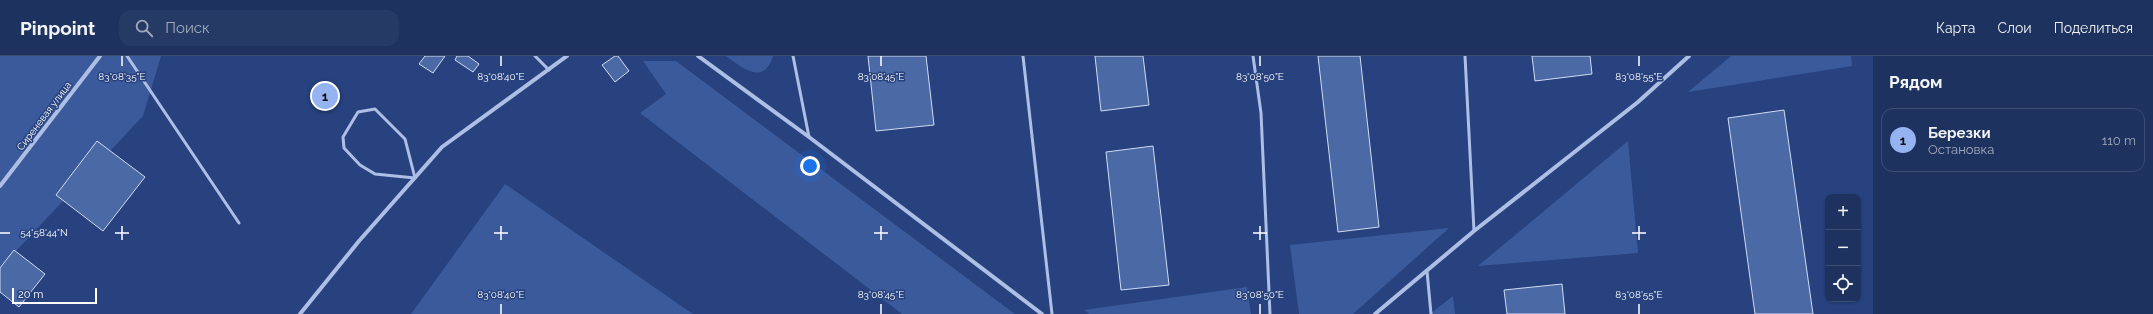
<!DOCTYPE html>
<html lang="ru">
<head>
<meta charset="utf-8">
<style>
  body { margin:0; font-family:Raleway,sans-serif; background:#253a64; color:#f1f3f6 }
  .controls { position:absolute; right:12px; bottom:12px; display:grid; overflow:hidden; border-radius:8px; box-shadow:0 1px 3px #0004 }
  .controls button { width:36px; height:36px; display:grid; place-items:center; padding:0; border:0; border-bottom:1px solid #3b4d73; background:#1d325e; color:#f1f3f6; font:20px sans-serif }
  .scale { position:absolute; left:12px; bottom:10px; width:85px; box-sizing:border-box; padding-left:4px; border:2px solid #fff; border-top:0; font-size:11px; line-height:14px; white-space:nowrap; color:#fff; -webkit-text-stroke:3px #27427e; paint-order:stroke }
  .you { position:absolute; left:810px; top:110px; width:14px; height:14px; margin:-10px; border:3px solid #fff; border-radius:50%; background:#1a73e8; box-shadow:0 0 0 6px #1a73e833 }
  .badge { display:grid; place-items:center; width:26px; height:26px; border-radius:50%; background:#95b2f1; color:#111; font-size:13px; font-weight:700 }
  .pin { position:absolute; translate:-50% -50%; border:2px solid #fff; box-shadow:0 1px 4px #0006 }
  .list { margin:0; padding:0; list-style:none }
  h2 { display:flex; justify-content:space-between; align-items:center; height:52px; margin:0; padding:0 16px; font-size:17px }
  h2 small { font-size:13px; font-weight:400; color:#a0aabc }
  .list li { display:grid; grid-template-columns:26px 1fr auto; gap:12px; align-items:center; box-sizing:border-box; height:64px; margin:0 8px 8px; padding:0 8px; border:1px solid #3b4d73; border-radius:12px }
  .list b { display:block; font-size:15px; white-space:nowrap }
  .list p { margin:0; font-size:13px; white-space:nowrap; color:#a0aabc }
  .list em { font-size:13px; font-style:normal; color:#a0aabc }
  .icon { flex:none; width:22px; height:22px; fill:none; stroke:currentColor; stroke-width:2; stroke-linecap:round; stroke-linejoin:round }
  .map { position:relative; flex:none; width:1873px; height:258px; overflow:hidden }
  header { display:flex; align-items:center; gap:24px; box-sizing:border-box; height:56px; padding:0 20px; background:#1d325e; border-bottom:1px solid #3b4d73 }
  header strong { font-size:19px }
  nav { display:flex; gap:22px; margin-inline-start:auto; font-size:14px }
  .search { width:280px; height:36px; background:#253a64; display:flex; align-items:center; gap:10px; box-sizing:border-box; padding:0 14px; border-radius:12px; color:#a0aabc; font-size:15px }
  main { display:flex }
  aside { flex:1; background:#1d325e }
  .map>svg:first-child { display:block }
  .green { fill:#3a5a9b }
  .building { fill:#4b69a5; stroke:#cfdcf4 }
  .lines { fill:none; stroke-linecap:round; stroke-linejoin:round }
  .lane { stroke:#adbfe5; stroke-width:3 }
  .street { stroke:#adbfe5; stroke-width:4 }
  .ticks { fill:none; stroke:#fff; stroke-width:1.5 }
  .labels { text-anchor:middle; dominant-baseline:central; stroke-width:3; stroke-linejoin:round; paint-order:stroke }
  .street-label { font-size:10px; fill:#fff; stroke:#27427e }
  .ticks-label { font-size:10px; text-anchor:middle; fill:#fff; stroke:#27427e; stroke-width:3; stroke-linejoin:round; paint-order:stroke }
</style>
</head>
<body>
<header>
<strong>Pinpoint</strong>
<div class="search"><svg class="icon" aria-label="search" viewBox="0 0 24 24"><circle cx="10" cy="10" r="6"/><path d="M15 15l6 6"/></svg>Поиск</div>
<nav><a>Карта</a><a>Слои</a><a>Поделиться</a></nav>
</header>
<main>
<div class="map">
<svg width="1873" height="258" viewBox="0 0 1873 258">
  <rect width="100%" height="100%" fill="#27427e"/>
  <g class="green">
    <path d="M 0,0 L 161,0 L 143,60 L 0,212 Z"/>
    <path d="M 726,0 L 773,0 C 764,30 742,12 726,0 Z"/>
    <path d="M 1731,0 L 1851,0 L 1852,10 L 1688,36 Z"/>
    <path d="M 643,5 L 676,5 L 1015,258 L 902,258 L 640,57 L 666,38 Z"/>
    <path d="M 1628,85 L 1638,197 L 1478,210 Z"/>
    <path d="M 505,128 L 693,258 L 411,258 Z"/>
    <path d="M 1449,172 L 1353,258 L 1299,258 L 1290,189 Z"/>
    <path d="M 1247,231 L 1251,258 L 1089,258 L 1084,254 Z"/>
    <path d="M 1453,240 L 1455,258 L 1430,258 Z"/>
  </g>
  <g class="building">
    <path d="M 425,0 L 445,0 L 433,17 L 419,8 Z"/>
    <path d="M 457,0 L 468,0 L 479,8 L 473,16 L 455,4 Z"/>
    <path d="M 615,0 L 618,0 L 629,15 L 615,26 L 602,9 Z"/>
    <path d="M 868,0 L 926,0 L 934,69 L 876,75 Z"/>
    <path d="M 1095,0 L 1143,0 L 1149,49 L 1101,55 Z"/>
    <path d="M 1318,0 L 1360,0 L 1379,171 L 1338,176 Z"/>
    <path d="M 1532,0 L 1590,0 L 1592,18 L 1535,25 Z"/>
    <path d="M 329,36 L 332,40 L 320,51 L 317,48 Z"/>
    <path d="M 1784,54 L 1813,258 L 1755,258 L 1728,62 Z"/>
    <path d="M 97,85 L 145,121 L 103,175 L 56,139 Z"/>
    <path d="M 1153,90 L 1169,229 L 1121,234 L 1106,96 Z"/>
    <path d="M 14,194 L 45,218 L 19,251 L 0,236 L 0,212 Z"/>
    <path d="M 1562,228 L 1565,258 L 1507,258 L 1504,234 Z"/>
  </g>
  <g class="lines">
    <g class="lane">
      <path d="M 127,0 L 239,167"/>
      <path d="M 535,0 L 549,14"/>
      <path d="M 793,0 L 809,81"/>
      <path d="M 1023,0 L 1052,258"/>
      <path d="M 1253,0 L 1261,57 L 1270,258"/>
      <path d="M 1465,0 L 1474,175"/>
      <path d="M 375,53 L 405,83 L 415,122 L 375,118 L 360,109 L 344,92 L 343,81 L 358,56 Z"/>
      <path d="M 1427,215 L 1431,258"/>
    </g>
    <g class="street">
      <path d="M 698,0 L 809,81 L 1042,258"/>
      <path d="M 0,130 L 100,0"/>
      <path d="M 300,258 L 359,185 L 442,91 L 567,0"/>
      <path d="M 1375,258 L 1474,175 L 1638,46 L 1689,0"/>
    </g>
  </g>
  <path class="ticks" d="M 122,0 L 122,10M 501,0 L 501,10M 881,0 L 881,10M 1260,0 L 1260,10M 1639,0 L 1639,10M 122,170 L 122,184M 501,170 L 501,184M 881,170 L 881,184M 1260,170 L 1260,184M 1639,170 L 1639,184M 0,177 L 10,177M 115,177 L 129,177M 494,177 L 508,177M 874,177 L 888,177M 1253,177 L 1267,177M 1632,177 L 1646,177M 501,248 L 501,258M 881,248 L 881,258M 1260,248 L 1260,258M 1639,248 L 1639,258"/>
  <g class="labels">
    <g class="street-label">
      <text transform="translate(44 60) rotate(-53)">Сиреневая улица</text>
    </g>
  </g>
  <g class="ticks-label">
    <text x="122" y="24">83°08'35"E</text>
    <text x="501" y="24">83°08'40"E</text>
    <text x="881" y="24">83°08'45"E</text>
    <text x="1260" y="24">83°08'50"E</text>
    <text x="1639" y="24">83°08'55"E</text>
    <text x="44" y="180">54°58'44"N</text>
    <text x="501" y="242">83°08'40"E</text>
    <text x="881" y="242">83°08'45"E</text>
    <text x="1260" y="242">83°08'50"E</text>
    <text x="1639" y="242">83°08'55"E</text>
  </g>
</svg>
<div class="controls">
<button>+</button>
<button>−</button>
<button><svg class="icon" aria-label="locate" viewBox="0 0 24 24"><circle cx="12" cy="12" r="6"/><path d="M12 2v4M12 18v4M2 12h4M18 12h4"/></svg></button>
</div>
<div class="scale">20 m</div>
<div class="you"></div>
<div class="pin badge" style="left:325px;top:40px">1</div>
</div>
<aside>
<h2>Рядом<small></small></h2>
<ul class="list">
<li><span class="badge">1</span><div><b>Березки</b><p>Остановка</p></div><em>110 m</em></li>
</ul>
</aside>
</main>
</body>
</html>
